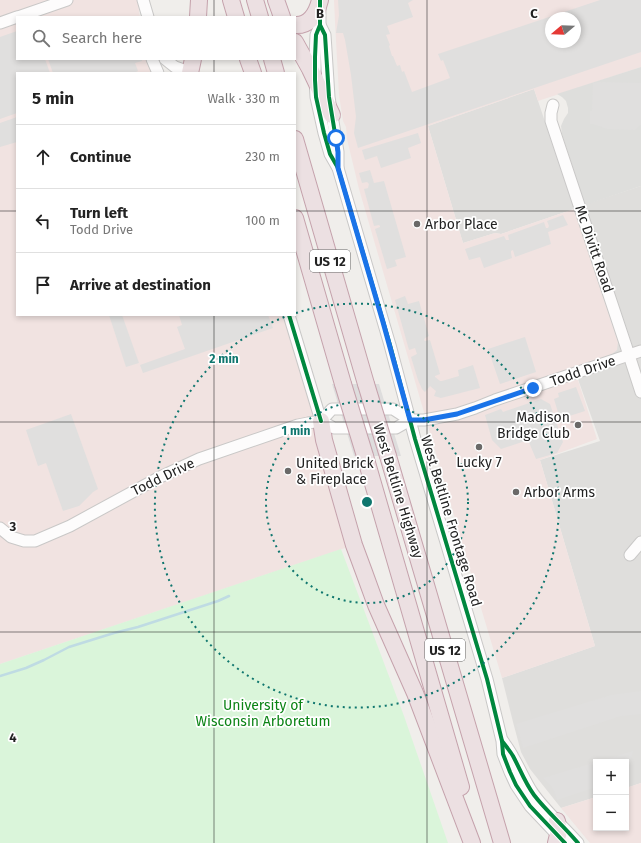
<!DOCTYPE html>
<html lang="en">
<head>
<meta charset="utf-8">
<style>
  body { margin:0; font-family:"Fira Sans",sans-serif; background:#f6f6f6; color:#222 }
  .controls { position:absolute; right:12px; bottom:12px; display:grid; overflow:hidden; border-radius:0px; box-shadow:0 2px 6px #0003 }
  .controls button { width:36px; height:36px; display:grid; place-items:center; padding:0; border:0; border-bottom:1px solid #e0e0e0; background:#fff; color:#222; font:20px sans-serif }
  .compass { position:absolute; left:545px; top:12px; width:36px; height:36px; border-radius:50%; background:#fff; box-shadow:0 2px 6px #0003; rotate:251deg }
  .stop { position:absolute; width:12px; height:12px; margin:-9px; border:3px solid #1a73e8; border-radius:50%; background:#fff }
  .stop.end { background:#1a73e8; border-color:#fff; box-shadow:0 1px 4px #0008 }
  .list { margin:0; padding:0; list-style:none }
  h2 { display:flex; justify-content:space-between; align-items:center; height:52px; margin:0; padding:0 16px; font-size:17px }
  h2 small { font-size:13px; font-weight:400; color:#767676 }
  .list li { display:grid; grid-template-columns:26px 1fr auto; gap:12px; align-items:center; box-sizing:border-box; height:64px; padding:0 16px; border-top:1px solid #e0e0e0 }
  .list b { display:block; font-size:15px; white-space:nowrap }
  .list p { margin:0; font-size:13px; white-space:nowrap; color:#767676 }
  .list em { font-size:13px; font-style:normal; color:#767676 }
  .icon { flex:none; width:22px; height:22px; fill:none; stroke:currentColor; stroke-width:2; stroke-linecap:round; stroke-linejoin:round }
  .map { position:relative; flex:none; width:641px; height:843px; overflow:hidden }
  .search { position:absolute; background:#fff; box-shadow:0 2px 6px #0003; left:16px; top:16px; width:280px; height:44px; display:flex; align-items:center; gap:10px; box-sizing:border-box; padding:0 14px; border-radius:0px; color:#767676; font-size:15px }
  .panel { position:absolute; background:#fff; box-shadow:0 2px 6px #0003; left:16px; top:72px; width:280px; height:244px; border-radius:0px }
  .map>svg:first-child { display:block }
  .residential { fill:#dfdedc }
  .commercial { fill:#f1e3e1; fill-rule:evenodd }
  .religious { fill:#dededc }
  .park { fill:#daf5da }
  .parking { fill:#e0dfde; fill-rule:evenodd }
  .pier { fill:#dedddd }
  .lines { fill:none; stroke-linecap:round; stroke-linejoin:round }
  .stream { stroke:#bfdbe3; stroke-width:2.5 }
  .minor-casing { stroke:#c9c8c7; stroke-width:13 }
  .highway-casing { stroke:#c5a2ac; stroke-width:18 }
  .minor { stroke:#fdfcfc; stroke-width:11 }
  .highway { stroke:#ece0e2; stroke-width:16 }
  .highway-bridge-casing { stroke:#c5a2ac; stroke-width:18; stroke-linecap:butt }
  .highway-bridge { stroke:#ece0e2; stroke-width:16 }
  .cycleway-casing { stroke:#fff; stroke-width:6 }
  .cycleway { stroke:#00873e; stroke-width:4 }
  .route { stroke:#1a73e8; stroke-width:5 }
  .grid { fill:none; stroke:#222; stroke-width:1; stroke-opacity:0.55 }
  .ring { fill:none; stroke:#0f766e; stroke-width:2; stroke-dasharray:2 4 }
  .poi-dot { fill:#6a6968; stroke:#fff; stroke-width:1.5 }
  .labels { text-anchor:middle; dominant-baseline:central; stroke-width:3.5; stroke-linejoin:round; paint-order:stroke }
  .shield { fill:#fff; stroke:#646464; stroke-width:1 }
  .shield-label { font-size:13px; font-weight:bold; fill:#222 }
  .poi-label { font-size:14px; fill:#222; stroke:#fff; text-anchor:start }
  .street-label { font-size:14px; fill:#222; stroke:#fff }
  .park-label { font-size:14px; fill:#0c8416; stroke:#fff }
  .grid-label { font-size:13px; text-anchor:middle; font-weight:bold; fill:#222; stroke:#fff; stroke-width:3.5; stroke-linejoin:round; paint-order:stroke }
  .centre { fill:#0f766e; stroke:#fff; stroke-width:2 }
  .ring-label { font-size:12px; text-anchor:middle; font-weight:bold; fill:#0f766e; stroke:#fff; stroke-width:3.5; stroke-linejoin:round; paint-order:stroke }
</style>
</head>
<body>
<div class="map">
<svg width="641" height="843" viewBox="0 0 641 843">
  <rect width="100%" height="100%" fill="#f0eeeb"/>
  <path class="residential" d="M 534,89 L 574,208 L 641,186 L 641,783 L 626,788 L 626,762 L 596,762 L 596,797 L 561,808 L 530,769 L 521,752 L 513,722 L 502,678 L 595,646 L 540,460 L 600,441 L 574,368 L 612,354 L 618,342 L 574,209 L 501,234 L 495,233 L 463,243 L 428,126 Z"/>
  <g class="commercial">
    <path d="M 0,0 L 138,0 L 139,11 L 140,17 L 17,17 L 17,59 L 152,59 L 158,73 L 17,73 L 17,315 L 289,315 L 354,545 L 0,664 Z"/>
    <path d="M 334,0 L 641,0 L 641,67 L 538,101 L 534,89 L 428,126 L 463,243 L 495,233 L 501,234 L 574,209 L 618,342 L 617,350 L 612,354 L 574,368 L 597,439 L 540,460 L 595,646 L 502,678 L 481,608 L 359,189 L 347,139 L 346,127 L 343,121 L 339,95 L 335,22 ZM 551,18 L 575,18 L 575,42 L 551,42 Z"/>
    <path d="M 641,783 L 641,843 L 590,843 L 561,808 L 596,797 L 596,828 L 626,828 L 626,788 Z"/>
  </g>
  <path class="religious" d="M 641,67 L 641,186 L 585,205 L 562,134 L 561,126 L 564,119 L 568,113 L 568,108 L 566,101 L 562,97 L 557,94 Z"/>
  <path class="park" d="M 341,549 L 404,716 L 448,843 L 0,843 L 0,664 Z"/>
  <g class="parking">
    <path d="M 338,0 L 413,0 L 408,3 L 413,17 L 387,26 L 390,34 L 386,35 L 390,45 L 389,46 L 392,56 L 393,56 L 397,66 L 400,65 L 402,72 L 404,71 L 412,92 L 450,78 L 443,60 L 441,61 L 438,54 L 600,0 L 641,0 L 641,52 L 358,148 L 354,133 L 356,117 L 351,75 L 345,40 L 343,33 L 336,33 L 339,15 ZM 551,18 L 575,18 L 575,42 L 551,42 Z"/>
    <path d="M 17,31 L 17,59 L 45,59 L 50,73 L 17,73 L 17,113 L 0,119 L 0,37 Z"/>
    <path d="M 48,59 L 142,59 L 142,61 L 135,63 L 138,71 L 134,73 L 53,73 Z"/>
    <path d="M 599,82 L 641,83 L 641,125 L 640,125 L 635,130 L 607,129 L 593,124 L 590,124 L 590,111 L 592,111 L 593,83 Z"/>
    <path d="M 17,117 L 17,142 L 0,147 L 0,123 Z"/>
    <path d="M 418,133 L 421,143 L 408,148 L 411,158 L 381,168 L 377,156 L 365,160 L 362,150 Z"/>
    <path d="M 370,170 L 374,183 L 384,181 L 406,257 L 395,260 L 397,266 L 387,269 L 375,229 L 380,227 L 380,226 L 379,225 L 374,226 L 364,189 L 368,188 L 369,184 L 367,182 L 362,183 L 359,173 Z"/>
    <path d="M 563,215 L 568,225 L 548,232 L 551,244 L 515,257 L 513,250 L 511,251 L 511,253 L 512,258 L 484,268 L 480,257 L 469,260 L 465,249 L 504,236 L 506,240 L 509,240 L 508,235 L 544,222 L 546,228 L 548,228 L 549,226 L 547,221 Z"/>
    <path d="M 405,296 L 408,304 L 419,301 L 429,336 L 425,338 L 424,340 L 425,341 L 430,340 L 440,374 L 435,376 L 435,377 L 440,381 L 442,381 L 459,376 L 458,370 L 473,365 L 480,388 L 441,398 L 434,396 L 436,391 L 430,386 L 425,392 L 422,389 L 418,380 L 411,357 L 417,354 L 415,348 L 409,350 L 395,300 Z"/>
    <path d="M 109,315 L 122,315 L 139,363 L 126,367 Z"/>
    <path d="M 179,315 L 268,315 L 273,328 L 143,373 L 140,365 L 185,349 L 177,327 L 182,325 Z"/>
    <path d="M 525,337 L 536,372 L 500,384 L 488,349 Z"/>
    <path d="M 576,387 L 585,411 L 560,419 L 554,399 L 559,397 L 558,393 Z"/>
    <path d="M 541,399 L 550,404 L 563,442 L 557,453 L 536,459 L 528,440 L 501,449 L 492,440 L 485,415 L 501,409 L 503,412 Z"/>
    <path d="M 71,414 L 98,489 L 93,492 L 79,506 L 63,511 L 46,463 L 38,466 L 26,430 Z"/>
    <path d="M 641,691 L 641,714 L 621,716 L 523,748 L 516,724 L 611,695 Z"/>
    <path d="M 633,751 L 631,759 L 626,768 L 626,762 L 597,762 Z"/>
    <path d="M 596,762 L 596,787 L 557,800 L 553,789 L 543,778 Z"/>
  </g>
  <path class="pier" d="M 332,384 L 379,384 L 401,456 L 354,456 Z"/>
  <g class="lines">
    <path class="stream" d="M 0,676 L 26,668 L 44,660 L 69,647 L 114,633 L 138,627 L 218,601 L 229,596"/>
    <g class="minor-casing">
      <g id="minor">
        <path d="M 143,0 L 148,17"/>
        <path d="M 320,5 L 320,25 L 316,35 L 315,57 L 315,80 L 316,97 L 324,133 L 330,154 L 338,168 L 390,345 L 415,439 L 487,679 L 502,741 L 503,754 L 510,772 L 516,785 L 530,806 L 565,843"/>
        <path d="M 18,17 L 67,0"/>
        <path d="M 0,23 L 17,17"/>
        <path d="M 320,25 L 325,35 L 329,97 L 338,152 L 338,168"/>
        <path d="M 152,59 L 158,73"/>
        <path d="M 165,59 L 175,67 L 192,73"/>
        <path d="M 553,105 L 551,113 L 551,121 L 626,346 L 641,392"/>
        <path d="M 289,315 L 321,421"/>
        <path d="M 321,421 L 332,409 L 393,409 L 410,420"/>
        <path d="M 0,528 L 11,537 L 24,541 L 35,541 L 70,526 L 160,477 L 199,459 L 298,425 L 308,423 L 321,421 L 334,428 L 396,428 L 410,420 L 424,420 L 457,414 L 475,408 L 495,400 L 641,351"/>
        <path d="M 630,555 L 641,542"/>
        <path d="M 503,741 C 506,746 510,751 513,757 C 520,769 525,781 532,792 C 545,811 563,826 578,843"/>
      </g>
    </g>
    <g class="highway-casing">
      <g id="highway">
        <path d="M 231,0 L 236,17"/>
        <path d="M 255,0 L 260,17"/>
        <path d="M 276,0 L 282,17"/>
        <path d="M 198,17 L 199,0"/>
        <path d="M 295,25 C 311,26 317,12 320,0"/>
        <path d="M 295,42 L 310,69 L 332,115"/>
        <path d="M 248,59 L 253,73"/>
        <path d="M 272,59 L 276,73"/>
        <path d="M 190,73 L 193,59"/>
        <path d="M 295,139 L 366,384"/>
        <path d="M 295,218 L 343,384"/>
        <path d="M 321,421 L 324,440 L 354,545 L 364,572 L 376,605 L 415,693 L 472,843"/>
        <path d="M 365,456 L 461,787"/>
        <path d="M 388,456 L 502,843"/>
        <path d="M 556,843 L 559,831 L 557,821"/>
      </g>
    </g>
    <use href="#minor" class="minor"/>
    <use href="#highway" class="highway"/>
    <g class="highway-bridge-casing">
      <g id="highway-bridge">
        <path d="M 343,384 L 365,456"/>
        <path d="M 366,384 L 388,456"/>
      </g>
    </g>
    <use href="#highway-bridge" class="highway-bridge"/>
    <g class="cycleway-casing">
      <g id="cycleway">
        <path d="M 320,0 L 320,25 L 316,35 L 315,57 L 315,80 L 316,97 L 324,133 L 330,154 L 338,168 L 390,345 L 415,439 L 487,679 L 502,741 L 503,754 L 510,772 L 516,785 L 530,806 L 565,843"/>
        <path d="M 320,25 L 325,35 L 329,97 L 338,152 L 338,167"/>
        <path d="M 289,315 L 321,421"/>
        <path d="M 502,741 C 506,746 510,751 513,756 C 520,769 525,783 534,795 C 547,812 564,826 578,843"/>
      </g>
    </g>
    <use href="#cycleway" class="cycleway"/>
  </g>
  <g class="lines">
    <path class="route" d="M 336,138 L 338,152 L 338,168 L 383,322 L 410,420 L 424,420 L 457,414 L 533,388"/>
  </g>
  <path class="grid" d="M 214,0 L 214,17M 427,0 L 427,843M 214,59 L 214,73M 0,211 L 17,211M 295,211 L 641,211M 214,315 L 214,843M 0,422 L 641,422M 0,632 L 641,632"/>
  <g class="ring">
    <circle cx="367" cy="502" r="101"/>
    <path d="M296 313A202 202 0 1 1 290 315"/>
  </g>
  <g class="poi-dot">
    <circle cx="417" cy="224" r="4"/>
    <circle cx="578" cy="425" r="4"/>
    <circle cx="479" cy="447" r="4"/>
    <circle cx="288" cy="471" r="4"/>
    <circle cx="516" cy="492" r="4"/>
  </g>
  <g class="labels">
    <g class="shield">
      <rect x="310" y="250" width="40" height="22" rx="3"/>
      <rect x="425" y="639" width="40" height="22" rx="3"/>
    </g>
    <g class="shield-label">
      <text x="330" y="261">US 12</text>
      <text x="445" y="650">US 12</text>
    </g>
    <g class="poi-label">
      <text x="425" y="224">Arbor Place</text>
      <text x="570" y="417" text-anchor="end">Madison<tspan x="570" dy="16">Bridge Club</tspan></text>
      <text x="479" y="462" text-anchor="middle">Lucky 7</text>
      <text x="296" y="463">United Brick<tspan x="296" dy="16">&amp; Fireplace</tspan></text>
      <text x="524" y="492">Arbor Arms</text>
    </g>
    <g class="street-label">
      <text transform="translate(594 249) rotate(71)">Mc Divitt Road</text>
      <text transform="translate(583 371) rotate(-19)">Todd Drive</text>
      <text transform="translate(163 477) rotate(-26)">Todd Drive</text>
      <text transform="translate(398 491) rotate(73)">West Beltline Highway</text>
      <text transform="translate(451 521) rotate(73)">West Beltline Frontage Road</text>
    </g>
    <g class="park-label">
      <text x="263" y="705">University of<tspan x="263" dy="16">Wisconsin Arboretum</tspan></text>
    </g>
  </g>
  <g class="grid-label">
    <text x="320" y="18">B</text>
    <text x="534" y="18">C</text>
    <text x="13" y="531">3</text>
    <text x="13" y="742">4</text>
  </g>
  <circle cx="367" cy="502" r="6" class="centre"/>
  <g class="ring-label">
    <text x="224" y="363">2 min</text>
    <text x="296" y="435">1 min</text>
  </g>
</svg>
<div class="controls">
<button>+</button>
<button>−</button>
</div>
<svg class="compass" viewBox="-18 -18 36 36"><path d="M0-13l5 13h-10z" fill="#e53935"/><path d="M0 13l5-13h-10z" fill="#767676"/></svg>
<div class="stop" style="left:336px;top:138px"></div>
<div class="stop end" style="left:533px;top:388px"></div>
<div class="search"><svg class="icon" aria-label="search" viewBox="0 0 24 24"><circle cx="10" cy="10" r="6"/><path d="M15 15l6 6"/></svg>Search here</div>
<section class="panel">
<h2>5 min<small>Walk · 330 m</small></h2>
<ul class="list">
<li><svg class="icon" aria-label="ahead" viewBox="0 0 24 24"><path d="M12 20V5M6 11l6-6 6 6"/></svg><div><b>Continue</b></div><em>230 m</em></li>
<li><svg class="icon" aria-label="left" viewBox="0 0 24 24"><path d="M17 20v-9H6M10 6l-5 5 5 5"/></svg><div><b>Turn left</b><p>Todd Drive</p></div><em>100 m</em></li>
<li><svg class="icon" aria-label="arrive" viewBox="0 0 24 24"><path d="M6 21V4h12l-3 4 3 4H6"/></svg><div><b>Arrive at destination</b></div></li>
</ul>
</section>
</div>
</body>
</html>
